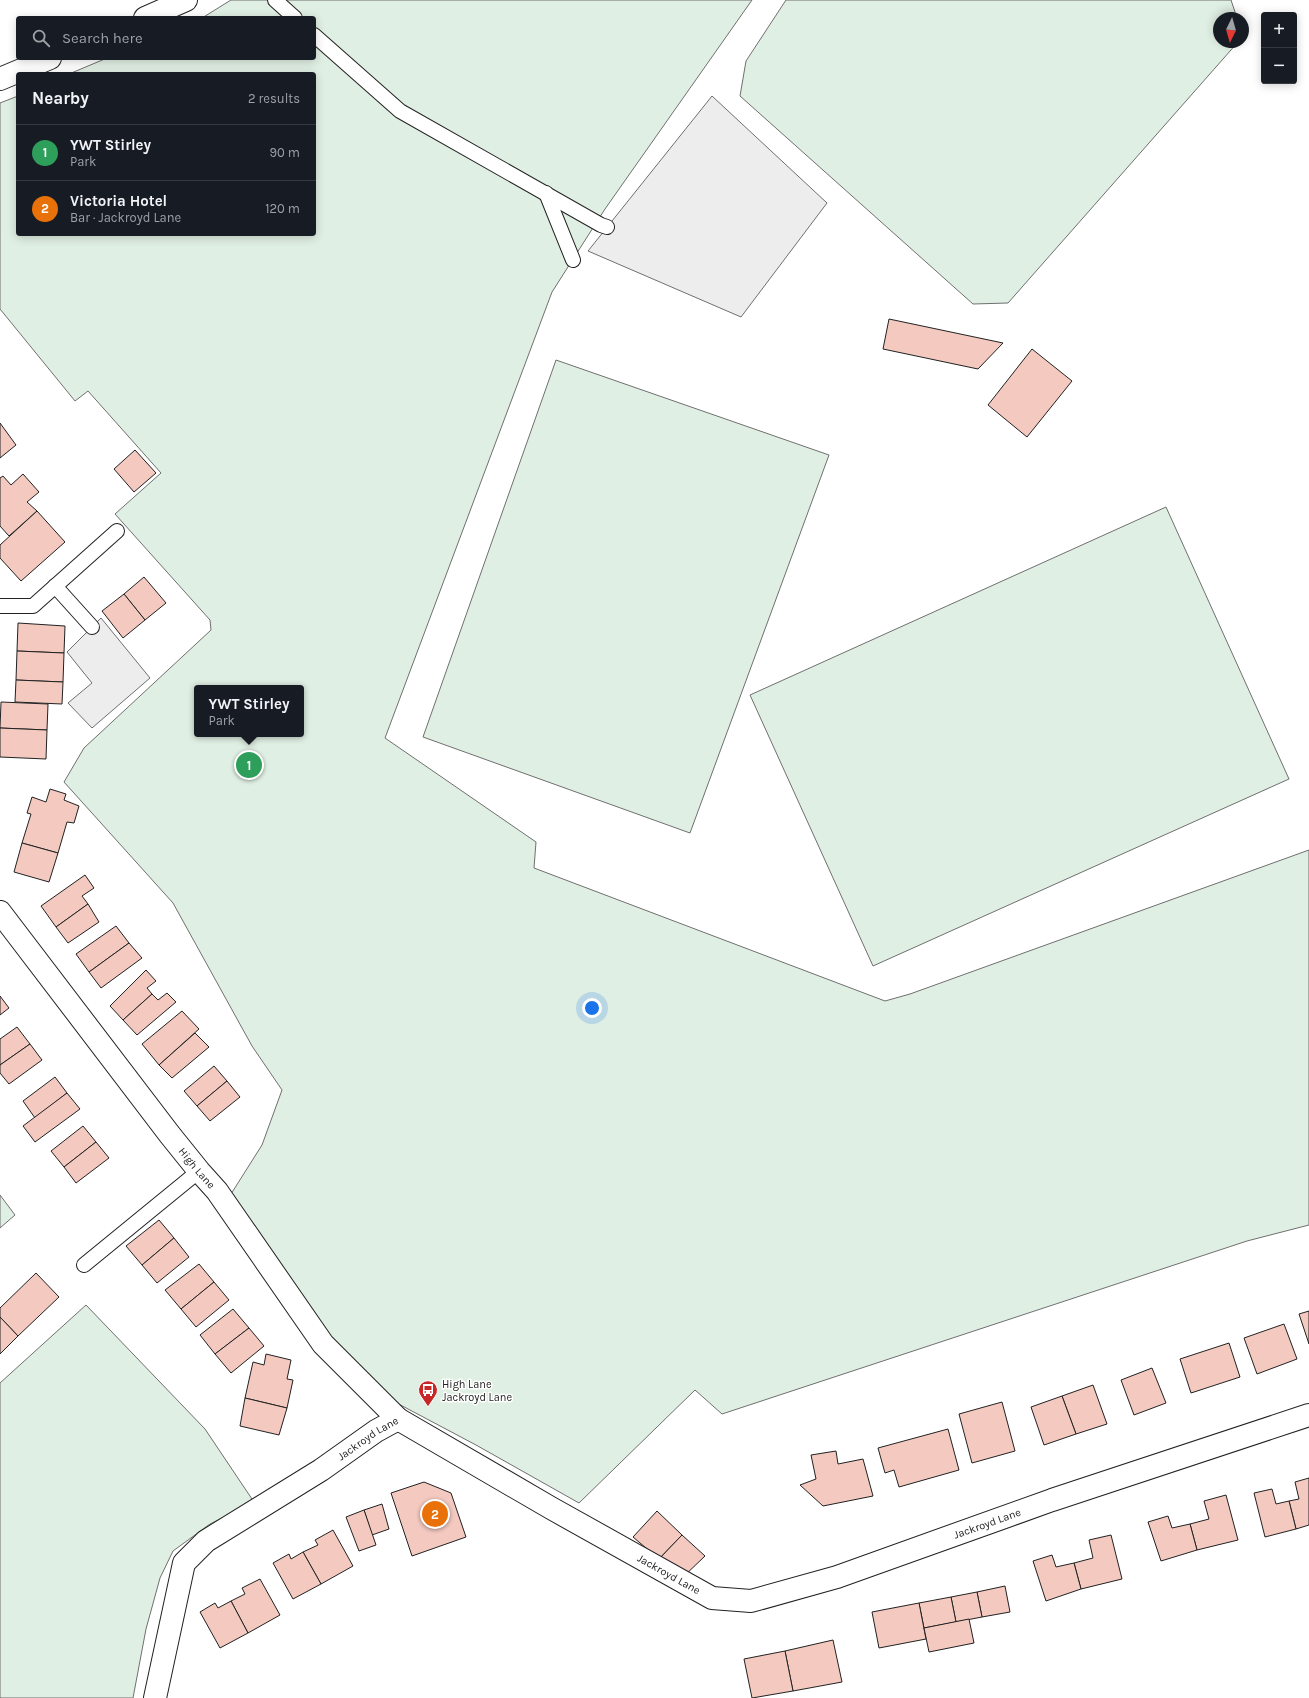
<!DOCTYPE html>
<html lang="en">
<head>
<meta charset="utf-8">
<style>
  body { margin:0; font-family:Karla,sans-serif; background:#20242c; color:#f1f3f6 }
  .controls { position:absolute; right:12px; top:12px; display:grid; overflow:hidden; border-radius:4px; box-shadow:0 2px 10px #0003 }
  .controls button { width:36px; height:36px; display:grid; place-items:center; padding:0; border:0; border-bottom:1px solid #363941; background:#171b24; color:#f1f3f6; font:20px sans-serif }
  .compass { position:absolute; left:1213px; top:12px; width:36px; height:36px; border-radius:50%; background:#171b24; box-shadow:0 2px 10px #0003; rotate:185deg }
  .you { position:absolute; left:592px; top:1008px; width:14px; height:14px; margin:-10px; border:3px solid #fff; border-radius:50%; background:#1a73e8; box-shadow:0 0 0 6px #1a73e833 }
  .badge { display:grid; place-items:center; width:26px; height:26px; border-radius:50%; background:#0f766e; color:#fff; font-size:13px; font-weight:700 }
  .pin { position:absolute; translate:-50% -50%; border:2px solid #fff; box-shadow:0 1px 4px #0006 }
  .popup { position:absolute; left:194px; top:685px; width:110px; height:52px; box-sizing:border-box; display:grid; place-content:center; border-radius:4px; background:#171b24; filter:drop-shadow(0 1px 3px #0005); font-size:13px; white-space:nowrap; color:#9ea1a6 }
  .popup b { font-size:15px; color:#f1f3f6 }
  .popup::after { content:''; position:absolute; left:50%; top:100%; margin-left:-8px; border:8px solid transparent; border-top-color:#171b24 }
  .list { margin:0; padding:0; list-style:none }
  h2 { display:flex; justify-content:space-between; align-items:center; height:52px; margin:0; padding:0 16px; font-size:17px }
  h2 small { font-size:13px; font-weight:400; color:#9ea1a6 }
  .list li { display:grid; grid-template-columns:26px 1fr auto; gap:12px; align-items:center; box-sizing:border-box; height:56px; padding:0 16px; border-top:1px solid #363941 }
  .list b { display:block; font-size:15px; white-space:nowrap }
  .list p { margin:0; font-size:13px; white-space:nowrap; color:#9ea1a6 }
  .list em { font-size:13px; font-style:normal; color:#9ea1a6 }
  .icon { flex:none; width:22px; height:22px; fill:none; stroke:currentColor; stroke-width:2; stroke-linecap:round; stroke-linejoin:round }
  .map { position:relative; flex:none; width:1309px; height:1698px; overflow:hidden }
  .search { position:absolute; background:#171b24; box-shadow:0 2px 10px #0003; left:16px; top:16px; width:300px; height:44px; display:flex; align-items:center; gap:10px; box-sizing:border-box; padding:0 14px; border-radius:4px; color:#9ea1a6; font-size:15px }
  .panel { position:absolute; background:#171b24; box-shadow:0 2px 10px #0003; left:16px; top:72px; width:300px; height:164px; border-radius:4px }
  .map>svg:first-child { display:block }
  .green { fill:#e0efe3; stroke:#6f6f6f; fill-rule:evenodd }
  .parking { fill:#ededed; stroke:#6f6f6f }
  .building { fill:#f3c9c0; stroke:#222 }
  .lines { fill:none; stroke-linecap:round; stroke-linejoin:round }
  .service-casing { stroke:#222; stroke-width:16 }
  .minor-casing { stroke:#222; stroke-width:24 }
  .service { stroke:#fff; stroke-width:14 }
  .minor { stroke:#fff; stroke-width:22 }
  .labels { text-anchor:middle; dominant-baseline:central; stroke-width:3; stroke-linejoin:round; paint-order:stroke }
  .street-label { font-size:11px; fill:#222; stroke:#fff }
  .poi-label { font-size:11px; fill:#222; stroke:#fff; text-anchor:start }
</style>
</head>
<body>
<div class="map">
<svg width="1309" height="1698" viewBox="0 0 1309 1698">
  <rect width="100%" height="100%" fill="#fff"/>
  <g class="green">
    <path d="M 231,0 L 752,0 L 605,209 L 552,292 L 385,738 L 536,842 L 534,868 L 885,1001 L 910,994 L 1309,850 L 1309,1225 L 1247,1241 L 722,1414 L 695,1390 L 579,1503 L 476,1445 L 393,1401 L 339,1348 L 231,1194 L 262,1145 L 282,1090 L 252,1046 L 173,903 L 64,782 L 84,748 L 211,630 L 210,620 L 115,514 L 161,473 L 88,391 L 75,401 L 0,309 L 0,103 L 18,96 L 18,234 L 314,234 L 314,74 L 69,74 L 107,58 L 314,58 L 314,18 L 202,18 ZM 197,688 L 301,688 L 301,734 L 197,734 Z"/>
    <path d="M 786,0 L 1231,0 L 1237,18 L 1219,18 L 1219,42 L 1238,42 L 1008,303 L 973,304 L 740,96 L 746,61 Z"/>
    <path d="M 556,360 L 829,455 L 690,833 L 423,737 Z"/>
    <path d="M 1166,507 L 1289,779 L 873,966 L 750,695 Z"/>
    <path d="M 0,1195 L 15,1215 L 0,1228 Z"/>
    <path d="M 86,1305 L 205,1429 L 254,1502 L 210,1524 L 173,1551 L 160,1578 L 146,1629 L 133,1698 L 0,1698 L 0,1383 Z"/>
  </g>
  <g class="parking">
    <path d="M 712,96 L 827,203 L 741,317 L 588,251 Z"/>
    <path d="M 101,618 L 150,678 L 92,728 L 68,703 L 92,683 L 67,652 Z"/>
  </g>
  <g class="building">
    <path d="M 889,319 L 1003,343 L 978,369 L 883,349 Z"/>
    <path d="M 1032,349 L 1072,381 L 1027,437 L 988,405 Z"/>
    <path d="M 0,423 L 16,445 L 0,458 Z"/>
    <path d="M 135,450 L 156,473 L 134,492 L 114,469 Z"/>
    <path d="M 23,474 L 39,492 L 27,502 L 37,511 L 9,536 L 0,526 L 0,478 L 3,476 L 11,485 Z"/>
    <path d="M 37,511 L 65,542 L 21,581 L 0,558 L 0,545 Z"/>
    <path d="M 144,577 L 166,603 L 145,620 L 124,594 Z"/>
    <path d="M 124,594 L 145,620 L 123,638 L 102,611 Z"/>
    <path d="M 18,623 L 65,626 L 64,653 L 17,651 Z"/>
    <path d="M 17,651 L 64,653 L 63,682 L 16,680 Z"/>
    <path d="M 16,680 L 63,682 L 62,704 L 15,702 Z"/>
    <path d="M 1,702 L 48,704 L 47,730 L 0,728 Z"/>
    <path d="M 0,728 L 47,730 L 46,759 L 0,757 Z"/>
    <path d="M 50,789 L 66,794 L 64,800 L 79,806 L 74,823 L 67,822 L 58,853 L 22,843 L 31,814 L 27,813 L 32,797 L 46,802 Z"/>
    <path d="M 22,843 L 58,853 L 49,882 L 14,872 Z"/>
    <path d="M 85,875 L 94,888 L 82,896 L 88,904 L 56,927 L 41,906 Z"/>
    <path d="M 88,904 L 99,922 L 68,943 L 56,927 Z"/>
    <path d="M 116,926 L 129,943 L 89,972 L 76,954 Z"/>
    <path d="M 129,943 L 142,958 L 101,988 L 89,972 Z"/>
    <path d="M 146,970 L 156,981 L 147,988 L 152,994 L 123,1020 L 110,1006 Z"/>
    <path d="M 167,993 L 176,1002 L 137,1035 L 123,1020 L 152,994 L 158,1000 Z"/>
    <path d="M 0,996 L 9,1008 L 0,1015 Z"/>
    <path d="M 182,1011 L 199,1029 L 159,1065 L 142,1044 Z"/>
    <path d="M 17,1027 L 30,1044 L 0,1065 L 0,1039 Z"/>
    <path d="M 195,1033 L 209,1047 L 172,1078 L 159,1065 Z"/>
    <path d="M 30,1044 L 42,1060 L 9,1084 L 0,1073 L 0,1065 Z"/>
    <path d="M 214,1066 L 227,1081 L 197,1106 L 184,1091 Z"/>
    <path d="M 55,1077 L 67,1093 L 35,1118 L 23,1101 Z"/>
    <path d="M 227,1081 L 240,1097 L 210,1121 L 197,1106 Z"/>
    <path d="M 67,1093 L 80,1109 L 35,1142 L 23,1126 Z"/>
    <path d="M 83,1126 L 96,1142 L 64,1167 L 51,1151 Z"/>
    <path d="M 96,1142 L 109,1158 L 76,1183 L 64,1167 Z"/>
    <path d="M 159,1220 L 174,1238 L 142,1265 L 126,1246 Z"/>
    <path d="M 174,1238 L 189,1257 L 157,1283 L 142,1265 Z"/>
    <path d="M 199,1264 L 214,1282 L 181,1309 L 165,1290 Z"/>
    <path d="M 36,1273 L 59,1297 L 18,1336 L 0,1317 L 0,1308 Z"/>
    <path d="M 214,1282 L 229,1300 L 196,1327 L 181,1309 Z"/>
    <path d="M 233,1309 L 249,1328 L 215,1354 L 200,1335 Z"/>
    <path d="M 1309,1311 L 1309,1344 L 1299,1314 Z"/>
    <path d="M 0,1317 L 18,1336 L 0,1354 Z"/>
    <path d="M 1284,1324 L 1297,1359 L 1257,1374 L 1244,1338 Z"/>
    <path d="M 249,1328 L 264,1346 L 231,1373 L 215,1354 Z"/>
    <path d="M 1229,1343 L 1240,1377 L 1191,1393 L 1180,1359 Z"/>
    <path d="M 266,1354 L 291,1360 L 287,1379 L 293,1380 L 287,1408 L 245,1398 L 253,1362 L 264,1365 Z"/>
    <path d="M 1152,1368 L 1166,1403 L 1134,1415 L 1121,1380 Z"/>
    <path d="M 1093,1385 L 1107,1424 L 1076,1434 L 1062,1396 Z"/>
    <path d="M 1062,1396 L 1076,1434 L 1044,1445 L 1031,1407 Z"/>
    <path d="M 245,1398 L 287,1408 L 279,1435 L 240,1426 Z"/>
    <path d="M 1002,1402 L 1015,1451 L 972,1463 L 959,1414 Z"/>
    <path d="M 948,1429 L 959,1470 L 899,1487 L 894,1470 L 885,1473 L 878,1448 Z"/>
    <path d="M 836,1451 L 838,1464 L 863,1459 L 873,1496 L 823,1506 L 800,1485 L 816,1479 L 811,1455 Z"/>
    <path d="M 1309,1478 L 1309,1525 L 1296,1529 L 1289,1501 L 1299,1499 L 1295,1482 Z"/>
    <path d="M 424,1482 L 451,1493 L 466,1537 L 412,1556 L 391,1493 Z"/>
    <path d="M 1272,1489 L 1276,1504 L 1289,1501 L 1296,1529 L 1265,1537 L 1254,1493 Z"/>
    <path d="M 1226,1495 L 1238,1540 L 1197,1550 L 1190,1524 L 1209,1519 L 1204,1501 Z"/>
    <path d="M 382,1504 L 389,1529 L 372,1535 L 364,1510 Z"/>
    <path d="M 364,1510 L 376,1545 L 359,1551 L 346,1517 Z"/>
    <path d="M 657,1511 L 682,1535 L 659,1559 L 633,1537 Z"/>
    <path d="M 1168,1516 L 1172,1528 L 1190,1524 L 1197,1550 L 1161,1561 L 1148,1522 Z"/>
    <path d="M 333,1530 L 353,1566 L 321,1584 L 303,1552 L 318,1545 L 315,1540 Z"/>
    <path d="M 682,1535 L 705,1556 L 682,1578 L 659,1559 Z"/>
    <path d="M 1111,1535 L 1122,1579 L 1081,1589 L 1074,1563 L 1093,1558 L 1089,1540 Z"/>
    <path d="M 303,1552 L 321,1584 L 293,1599 L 273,1563 L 289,1554 L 291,1559 Z"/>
    <path d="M 1052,1555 L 1056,1567 L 1074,1563 L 1081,1589 L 1046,1601 L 1033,1561 Z"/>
    <path d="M 260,1579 L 280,1615 L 248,1633 L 231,1601 L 245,1594 L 242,1588 Z"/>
    <path d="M 1005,1586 L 1010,1612 L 982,1617 L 977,1592 Z"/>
    <path d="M 977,1592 L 982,1617 L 956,1622 L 951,1597 Z"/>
    <path d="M 951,1597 L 956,1622 L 924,1628 L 919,1603 Z"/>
    <path d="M 231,1601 L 248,1633 L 220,1648 L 200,1612 L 215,1603 L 218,1608 Z"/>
    <path d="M 919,1603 L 926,1639 L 879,1648 L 872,1612 Z"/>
    <path d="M 969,1619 L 974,1643 L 929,1652 L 924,1628 Z"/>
    <path d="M 833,1640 L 842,1682 L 793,1691 L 785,1651 Z"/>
    <path d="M 785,1651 L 793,1691 L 752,1698 L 744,1659 Z"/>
  </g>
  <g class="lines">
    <g class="service-casing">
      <g id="service">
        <path d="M 275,0 L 295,18"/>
        <path d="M 314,35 L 400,111 L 601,225 L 607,227"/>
        <path d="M 546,193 L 573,260"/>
        <path d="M 55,586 L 92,627"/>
        <path d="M 0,606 L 33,606 L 117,531"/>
        <path d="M 84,1265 L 199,1171"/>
      </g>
    </g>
    <g class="minor-casing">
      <g id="minor">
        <path d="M 145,18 L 186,0"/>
        <path d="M 0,79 L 50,58"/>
        <path id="s1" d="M 0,912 L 170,1135 L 199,1171 L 217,1191 L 323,1344 L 398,1419 L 551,1508 L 712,1598 L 751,1601 L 837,1577 L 1052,1500 L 1309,1415"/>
        <path id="s2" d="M 155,1698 L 184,1563 L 206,1541 L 321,1470 L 376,1431 L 398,1419"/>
      </g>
    </g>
    <use href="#service" class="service"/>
    <use href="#minor" class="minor"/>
  </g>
  <defs>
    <g id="bus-pin" transform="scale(1)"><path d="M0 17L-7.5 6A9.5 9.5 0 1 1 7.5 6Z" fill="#c62828" stroke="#fff"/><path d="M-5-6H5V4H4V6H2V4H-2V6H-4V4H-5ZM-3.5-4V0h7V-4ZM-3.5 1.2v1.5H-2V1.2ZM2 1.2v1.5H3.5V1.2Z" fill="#fff"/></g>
  </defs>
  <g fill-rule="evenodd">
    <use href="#bus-pin" x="428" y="1390"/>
  </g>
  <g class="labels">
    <g class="street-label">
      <text stroke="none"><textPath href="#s1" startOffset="323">High Lane</textPath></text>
      <text stroke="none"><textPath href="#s2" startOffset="361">Jackroyd Lane</textPath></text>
      <text stroke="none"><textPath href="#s1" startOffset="1295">Jackroyd Lane</textPath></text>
      <text stroke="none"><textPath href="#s1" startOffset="958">Jackroyd Lane</textPath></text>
    </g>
    <g class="poi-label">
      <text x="442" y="1384">High Lane<tspan x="442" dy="13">Jackroyd Lane</tspan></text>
    </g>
  </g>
</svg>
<div class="controls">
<button>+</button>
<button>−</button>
</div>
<svg class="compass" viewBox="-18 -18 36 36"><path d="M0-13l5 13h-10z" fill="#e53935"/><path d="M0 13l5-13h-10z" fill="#9ea1a6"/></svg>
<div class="you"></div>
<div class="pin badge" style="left:249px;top:765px;background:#2e9e5b">1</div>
<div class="popup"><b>YWT Stirley</b>Park</div>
<div class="pin badge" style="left:435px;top:1514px;background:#e8710a">2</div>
<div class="search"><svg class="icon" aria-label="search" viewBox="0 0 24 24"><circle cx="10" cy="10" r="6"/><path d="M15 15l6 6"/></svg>Search here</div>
<section class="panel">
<h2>Nearby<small>2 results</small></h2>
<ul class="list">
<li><span class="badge" style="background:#2e9e5b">1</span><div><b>YWT Stirley</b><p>Park</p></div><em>90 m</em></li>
<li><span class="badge" style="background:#e8710a">2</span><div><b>Victoria Hotel</b><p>Bar · Jackroyd Lane</p></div><em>120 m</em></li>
</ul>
</section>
</div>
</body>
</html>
